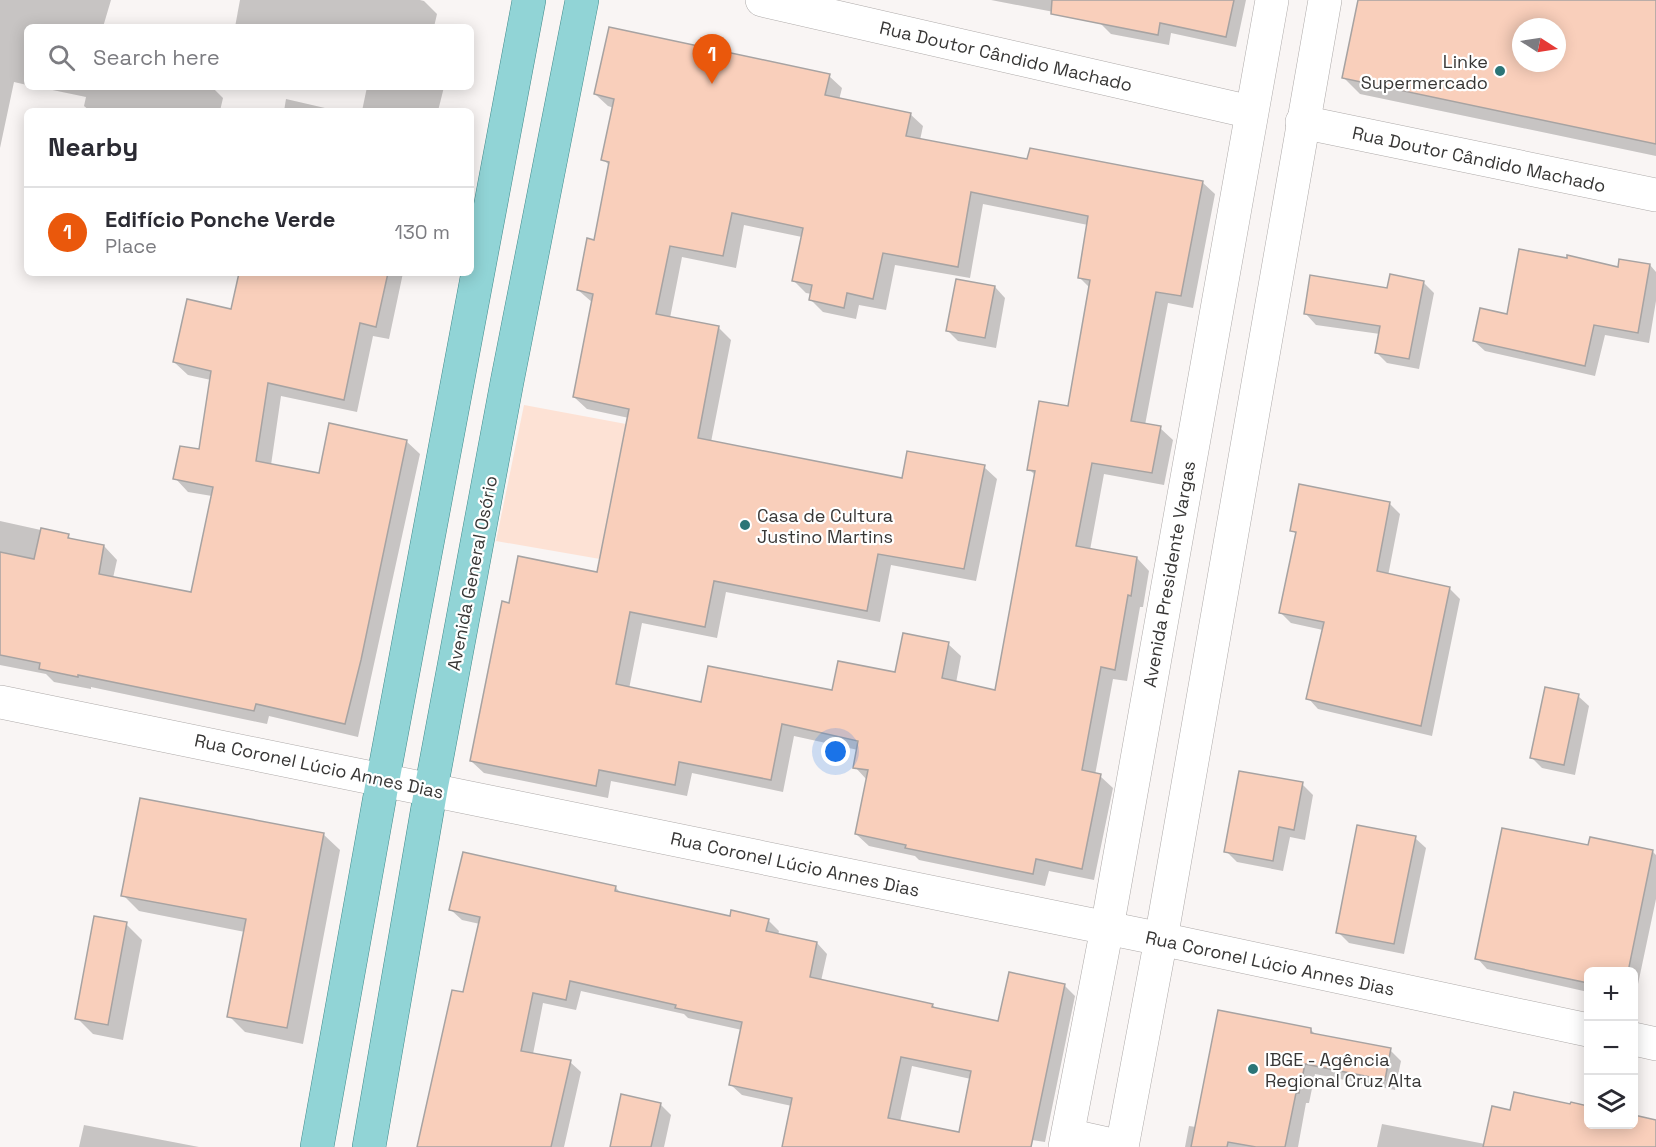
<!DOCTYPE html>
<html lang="en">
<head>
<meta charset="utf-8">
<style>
  body { margin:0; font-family:"Space Grotesk",sans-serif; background:#f7f7f7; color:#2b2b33 }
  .controls { position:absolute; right:18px; bottom:18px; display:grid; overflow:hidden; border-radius:9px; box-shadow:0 3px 15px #0003 }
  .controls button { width:54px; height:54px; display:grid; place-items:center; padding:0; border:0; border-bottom:2px solid #e1e1e2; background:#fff; color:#2b2b33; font:30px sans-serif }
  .compass { position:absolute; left:1512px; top:18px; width:54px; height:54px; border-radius:50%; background:#fff; box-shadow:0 3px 15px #0003; rotate:102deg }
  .you { position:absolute; left:836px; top:752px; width:21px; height:21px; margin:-15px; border:4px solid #fff; border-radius:50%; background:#1a73e8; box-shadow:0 0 0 9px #1a73e833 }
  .badge { display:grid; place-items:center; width:39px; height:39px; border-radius:50%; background:#ea580c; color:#fff; font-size:20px; font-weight:700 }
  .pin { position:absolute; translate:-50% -50px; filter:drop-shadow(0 2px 3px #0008) }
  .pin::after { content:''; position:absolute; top:32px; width:21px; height:18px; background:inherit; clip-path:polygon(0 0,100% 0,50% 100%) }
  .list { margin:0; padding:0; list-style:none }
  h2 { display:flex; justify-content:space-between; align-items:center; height:78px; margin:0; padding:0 24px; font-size:26px }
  h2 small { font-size:20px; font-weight:400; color:#7c7c81 }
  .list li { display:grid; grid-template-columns:39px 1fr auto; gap:18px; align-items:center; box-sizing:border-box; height:90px; padding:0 24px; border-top:2px solid #e1e1e2 }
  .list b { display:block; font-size:22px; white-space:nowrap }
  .list p { margin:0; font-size:20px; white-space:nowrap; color:#7c7c81 }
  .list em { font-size:20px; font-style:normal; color:#7c7c81 }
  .icon { flex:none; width:33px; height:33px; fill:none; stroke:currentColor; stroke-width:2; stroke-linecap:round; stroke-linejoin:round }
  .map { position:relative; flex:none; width:1656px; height:1147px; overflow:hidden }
  .search { position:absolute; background:#fff; box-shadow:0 3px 15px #0003; left:24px; top:24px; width:450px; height:66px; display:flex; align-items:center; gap:15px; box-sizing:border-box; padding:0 21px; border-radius:9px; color:#7c7c81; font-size:22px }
  .panel { position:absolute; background:#fff; box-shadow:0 3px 15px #0003; left:24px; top:108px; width:450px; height:168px; border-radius:9px }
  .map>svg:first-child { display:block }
  .green { fill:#fde2d5 }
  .shadow { fill:#0003; fill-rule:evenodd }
  .building { fill:#f9cfbb; stroke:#a7a3a2; stroke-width:1.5; fill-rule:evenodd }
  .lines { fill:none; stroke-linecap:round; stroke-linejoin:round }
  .minor-casing { stroke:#aeaaa9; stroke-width:34 }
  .major-casing { stroke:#428b8c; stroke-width:34 }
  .minor { stroke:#fff; stroke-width:33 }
  .major { stroke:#91d4d6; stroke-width:33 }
  .poi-dot { fill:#2b7577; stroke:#fff; stroke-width:2 }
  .labels { text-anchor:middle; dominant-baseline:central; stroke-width:4.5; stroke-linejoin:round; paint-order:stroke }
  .street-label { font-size:18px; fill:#383736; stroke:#fff }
  .poi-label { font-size:18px; fill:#383736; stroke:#fff; text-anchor:start }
</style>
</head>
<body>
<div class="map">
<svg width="1656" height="1147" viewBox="0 0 1656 1147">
  <rect width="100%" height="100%" fill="#f9f5f4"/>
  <path class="green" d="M 524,405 L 626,424 L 600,559 L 496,541 Z"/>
  <g class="shadow">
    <path d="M 0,0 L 111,0 L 103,27 L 27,27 L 27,85 L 14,82 L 0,148 Z"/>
    <path d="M 240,0 L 420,0 L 424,1 L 437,14 L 434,27 L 235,27 Z"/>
    <path d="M 991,0 L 1246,0 L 1236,47 L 1171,33 L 1169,45 L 1111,34 L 1100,23 L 1101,21 Z"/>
    <path d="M 1360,0 L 1656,0 L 1656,156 L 1360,94 L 1344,78 ZM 1521,27 L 1557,27 L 1557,63 L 1521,63 Z"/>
    <path d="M 829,76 L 842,88 L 839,100 L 910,114 L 923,126 L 920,140 L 1028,161 L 1202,182 L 1215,194 L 1193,308 L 1168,303 L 1145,425 L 1160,428 L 1173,440 L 1164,485 L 1104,474 L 1090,550 L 1137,558 L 1149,571 L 1143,607 L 1140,607 L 1127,681 L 1113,679 L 1095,775 L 1100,776 L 1113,788 L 1094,880 L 1049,871 L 1045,886 L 919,860 L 915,856 L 869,846 L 856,834 L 867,780 L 855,767 L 858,750 L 794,736 L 783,792 L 692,773 L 687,796 L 611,781 L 608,798 L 484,773 L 471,761 L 510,605 L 599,573 L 629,418 L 587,409 L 574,397 L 593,303 L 578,290 L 595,242 L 610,166 L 603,159 L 614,108 L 608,106 L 595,94 ZM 983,204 L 1088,225 L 1079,277 L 1090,288 L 1069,407 L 1029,469 L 1036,476 L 997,692 L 956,683 L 961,656 L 948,644 L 896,674 L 833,692 L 702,703 L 629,689 L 642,623 L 717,638 L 726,592 L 880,622 L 891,565 L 976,581 L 997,479 L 984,467 L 903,479 L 711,442 L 731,340 L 718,327 L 670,318 L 682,257 L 736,268 L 744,225 L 802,237 L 793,280 L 806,293 L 812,294 L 811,300 L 823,312 L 856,319 L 859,305 L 886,310 L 895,265 L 970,278 Z"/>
    <path d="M 38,87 L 212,87 L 223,98 L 220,111 L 90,111 L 84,106 L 86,97 Z"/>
    <path d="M 367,87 L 444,87 L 438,111 L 362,111 Z"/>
    <path d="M 286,99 L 338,111 L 284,111 Z"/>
    <path d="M 1650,265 L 1656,272 L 1656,301 L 1649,343 L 1605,335 L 1595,376 L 1485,351 L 1474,341 L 1508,316 L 1619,269 Z"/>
    <path d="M 241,273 L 403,273 L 389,339 L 373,336 L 357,412 L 281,396 L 271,465 L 320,475 L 406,441 L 420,454 L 358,737 L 269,716 L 267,724 L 91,687 L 91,689 L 54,682 L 46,674 L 0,665 L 0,521 L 68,536 L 73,541 L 104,546 L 117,560 L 113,578 L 192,593 L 212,496 L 188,492 L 175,478 L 200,451 L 211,380 L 188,375 L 174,362 L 233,311 Z"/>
    <path d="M 1423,282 L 1434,293 L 1419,369 L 1387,363 L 1376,352 L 1380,334 L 1316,325 L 1306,314 L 1389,289 Z"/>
    <path d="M 995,287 L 1005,298 L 996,348 L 958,341 L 947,330 Z"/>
    <path d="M 1389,503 L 1400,514 L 1388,576 L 1449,588 L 1460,599 L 1432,736 L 1318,709 L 1308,698 L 1323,630 L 1291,623 L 1280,612 L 1297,535 L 1292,530 Z"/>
    <path d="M 1578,696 L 1589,706 L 1575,775 L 1542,768 L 1532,758 Z"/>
    <path d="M 1302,784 L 1313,795 L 1305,840 L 1290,837 L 1283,871 L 1237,862 L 1226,851 Z"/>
    <path d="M 323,834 L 340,850 L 303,1044 L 245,1032 L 229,1016 L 245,932 L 139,911 L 123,895 Z"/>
    <path d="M 1415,838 L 1426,848 L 1404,954 L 1349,943 L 1338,932 Z"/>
    <path d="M 1591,839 L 1653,852 L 1656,855 L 1656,899 L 1634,1003 L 1634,972 L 1588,972 L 1588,992 L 1487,969 L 1477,958 L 1589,847 Z"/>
    <path d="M 616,888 L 621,893 L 731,917 L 768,920 L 779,931 L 778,935 L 817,943 L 827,954 L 821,981 L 932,1005 L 937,1009 L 999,1023 L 1064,985 L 1075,996 L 1045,1142 L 1032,1140 L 1031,1147 L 783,1147 L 792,1106 L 742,1095 L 731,1085 L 742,1030 L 688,1018 L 684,1014 L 581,991 L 576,1010 L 543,1003 L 533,1054 L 570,1062 L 581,1072 L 564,1147 L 418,1147 L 464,994 L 480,924 L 462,920 L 451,910 ZM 912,1066 L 971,1079 L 960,1134 L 900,1122 Z"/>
    <path d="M 126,924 L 142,940 L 123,1040 L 93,1034 L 77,1018 Z"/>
    <path d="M 1311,1030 L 1316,1035 L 1390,1050 L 1401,1061 L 1395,1090 L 1315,1074 L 1309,1103 L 1306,1103 L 1298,1147 L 1185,1147 L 1189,1126 L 1196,1127 Z"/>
    <path d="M 660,1104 L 671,1115 L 664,1147 L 611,1147 Z"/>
    <path d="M 1572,1104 L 1588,1107 L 1588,1124 L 1634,1124 L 1634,1117 L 1656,1122 L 1656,1147 L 1377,1147 L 1382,1124 L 1485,1144 L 1511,1112 L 1571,1106 Z"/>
    <path d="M 84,1125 L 199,1147 L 79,1147 Z"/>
  </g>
  <g class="building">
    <path d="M 1052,0 L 1234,0 L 1226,37 L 1160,23 L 1158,35 L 1051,14 Z"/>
    <path d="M 1358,0 L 1656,0 L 1656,144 L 1342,78 ZM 1521,27 L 1557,27 L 1557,63 L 1521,63 Z"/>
    <path d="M 609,27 L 830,74 L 825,95 L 911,113 L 906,136 L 1027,159 L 1030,148 L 1203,181 L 1181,296 L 1156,292 L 1131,421 L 1161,426 L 1152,473 L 1092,463 L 1076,546 L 1137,557 L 1131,596 L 1128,595 L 1115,670 L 1101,667 L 1082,770 L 1101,774 L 1082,869 L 1036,859 L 1033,874 L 905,848 L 906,845 L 855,834 L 868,770 L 853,768 L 858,741 L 782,724 L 771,780 L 679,762 L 675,785 L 599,770 L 596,786 L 470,761 L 502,601 L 509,603 L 518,556 L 597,572 L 629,409 L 573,397 L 593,294 L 577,290 L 587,238 L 594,240 L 609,162 L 601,160 L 614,99 L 594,94 ZM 971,192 L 1088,216 L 1078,278 L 1090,280 L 1068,406 L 1039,401 L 1027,470 L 1035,471 L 995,690 L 942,678 L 949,642 L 903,633 L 895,672 L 838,661 L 832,690 L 708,666 L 701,702 L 616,684 L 630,612 L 705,627 L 714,581 L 867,611 L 878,554 L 964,569 L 985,465 L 907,451 L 902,478 L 698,438 L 719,326 L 656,314 L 670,246 L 723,256 L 732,213 L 803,228 L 792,281 L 812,285 L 809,300 L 844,308 L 847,293 L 873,299 L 883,253 L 958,267 Z"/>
    <path d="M 1519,249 L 1567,258 L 1567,255 L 1618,267 L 1619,259 L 1650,264 L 1638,333 L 1594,325 L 1585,366 L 1473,341 L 1480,308 L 1507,314 Z"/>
    <path d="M 239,273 L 388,273 L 376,327 L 360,323 L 344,400 L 268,383 L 256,461 L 319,473 L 329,423 L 407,440 L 361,660 L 345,724 L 256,704 L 254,711 L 78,675 L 78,677 L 39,669 L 40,663 L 0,655 L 0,552 L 34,559 L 41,528 L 69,534 L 68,538 L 104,545 L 99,574 L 191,592 L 213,487 L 173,479 L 180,446 L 199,449 L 211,371 L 173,362 L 187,299 L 231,309 Z"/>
    <path d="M 1390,274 L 1424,281 L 1409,359 L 1375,353 L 1380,326 L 1304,314 L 1310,275 L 1387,288 Z"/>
    <path d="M 956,279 L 995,286 L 985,338 L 946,331 Z"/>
    <path d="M 1299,484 L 1390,502 L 1377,571 L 1450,587 L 1421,726 L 1306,699 L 1324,622 L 1279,613 L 1296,532 L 1290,531 Z"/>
    <path d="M 1545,687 L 1579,694 L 1564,765 L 1530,758 Z"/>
    <path d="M 1239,771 L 1303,782 L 1294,830 L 1279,827 L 1273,861 L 1224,852 Z"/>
    <path d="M 140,798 L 324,833 L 287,1028 L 227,1017 L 246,919 L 121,896 Z"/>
    <path d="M 1357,825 L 1416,836 L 1394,944 L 1336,933 Z"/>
    <path d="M 1502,828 L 1588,845 L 1590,837 L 1653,850 L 1628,972 L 1588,972 L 1588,983 L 1475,959 Z"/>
    <path d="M 463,852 L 616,886 L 615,891 L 698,909 L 730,916 L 731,910 L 769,919 L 766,931 L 817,942 L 810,977 L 933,1004 L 932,1007 L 998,1021 L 1009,972 L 1065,984 L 1031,1147 L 782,1147 L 792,1098 L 729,1085 L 742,1022 L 675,1008 L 676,1005 L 570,981 L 566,1000 L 533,993 L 521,1051 L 571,1060 L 551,1147 L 417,1147 L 452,990 L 463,992 L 480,917 L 449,910 ZM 901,1057 L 971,1071 L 959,1132 L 888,1118 Z"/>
    <path d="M 94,916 L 127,922 L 108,1025 L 75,1019 Z"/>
    <path d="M 1218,1010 L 1311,1028 L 1311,1033 L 1391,1048 L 1385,1080 L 1305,1064 L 1299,1093 L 1296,1093 L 1285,1147 L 1256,1147 L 1228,1142 L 1227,1147 L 1191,1147 Z"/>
    <path d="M 1514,1092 L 1570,1104 L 1571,1102 L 1588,1106 L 1588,1125 L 1634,1125 L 1634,1115 L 1656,1120 L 1656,1147 L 1483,1147 L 1492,1106 L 1510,1110 Z"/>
    <path d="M 621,1094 L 661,1103 L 651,1147 L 610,1147 Z"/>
  </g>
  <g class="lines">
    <g class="minor-casing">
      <g id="minor">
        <path d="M 762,0 L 1251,112"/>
        <path d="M 1302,122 L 1656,195"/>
        <path d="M 0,702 L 1161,939 L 1588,1030"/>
        <path d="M 1634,1039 L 1656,1044"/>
        <path d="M 1068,1135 L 1122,1147"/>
        <path d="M 1065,1147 L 1107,928 L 1272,0"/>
        <path d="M 1122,1147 L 1161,939 L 1325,0"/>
      </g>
    </g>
    <g class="major-casing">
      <g id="major">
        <path d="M 317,1147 L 383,779 L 529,0"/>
        <path d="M 369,1147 L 431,789 L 507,382 L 582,0"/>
      </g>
    </g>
    <use href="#minor" class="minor"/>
    <use href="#major" class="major"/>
  </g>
  <g class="poi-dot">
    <circle cx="1500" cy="71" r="6"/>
    <circle cx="745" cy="525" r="6"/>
    <circle cx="1253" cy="1069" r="6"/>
  </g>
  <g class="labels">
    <g class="street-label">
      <text transform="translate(1006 56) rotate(13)">Rua Doutor Cândido Machado</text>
      <text transform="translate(1479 159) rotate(12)">Rua Doutor Cândido Machado</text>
      <text transform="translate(472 573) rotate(-79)">Avenida General Osório</text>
      <text transform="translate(1169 574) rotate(-80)">Avenida Presidente Vargas</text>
      <text transform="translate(319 766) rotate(12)">Rua Coronel Lúcio Annes Dias</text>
      <text transform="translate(795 864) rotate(12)">Rua Coronel Lúcio Annes Dias</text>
      <text transform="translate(1270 963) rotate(12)">Rua Coronel Lúcio Annes Dias</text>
    </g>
    <g class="poi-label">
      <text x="1488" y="61" text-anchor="end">Linke<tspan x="1488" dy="21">Supermercado</tspan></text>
      <text x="757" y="515">Casa de Cultura<tspan x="757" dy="21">Justino Martins</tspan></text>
      <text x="1265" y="1059">IBGE - Agência<tspan x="1265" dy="21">Regional Cruz Alta</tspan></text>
    </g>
  </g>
</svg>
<div class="controls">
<button>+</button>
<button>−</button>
<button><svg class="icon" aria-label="layers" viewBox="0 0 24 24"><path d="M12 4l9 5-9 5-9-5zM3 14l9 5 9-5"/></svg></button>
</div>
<svg class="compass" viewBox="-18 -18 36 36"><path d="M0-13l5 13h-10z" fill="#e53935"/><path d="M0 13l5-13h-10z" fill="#7c7c81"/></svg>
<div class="you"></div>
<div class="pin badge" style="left:712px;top:84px">1</div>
<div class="search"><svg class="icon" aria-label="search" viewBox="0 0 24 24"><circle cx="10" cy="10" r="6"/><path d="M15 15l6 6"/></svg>Search here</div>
<section class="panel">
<h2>Nearby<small></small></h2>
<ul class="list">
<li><span class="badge">1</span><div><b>Edifício Ponche Verde</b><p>Place</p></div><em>130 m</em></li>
</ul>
</section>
</div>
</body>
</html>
